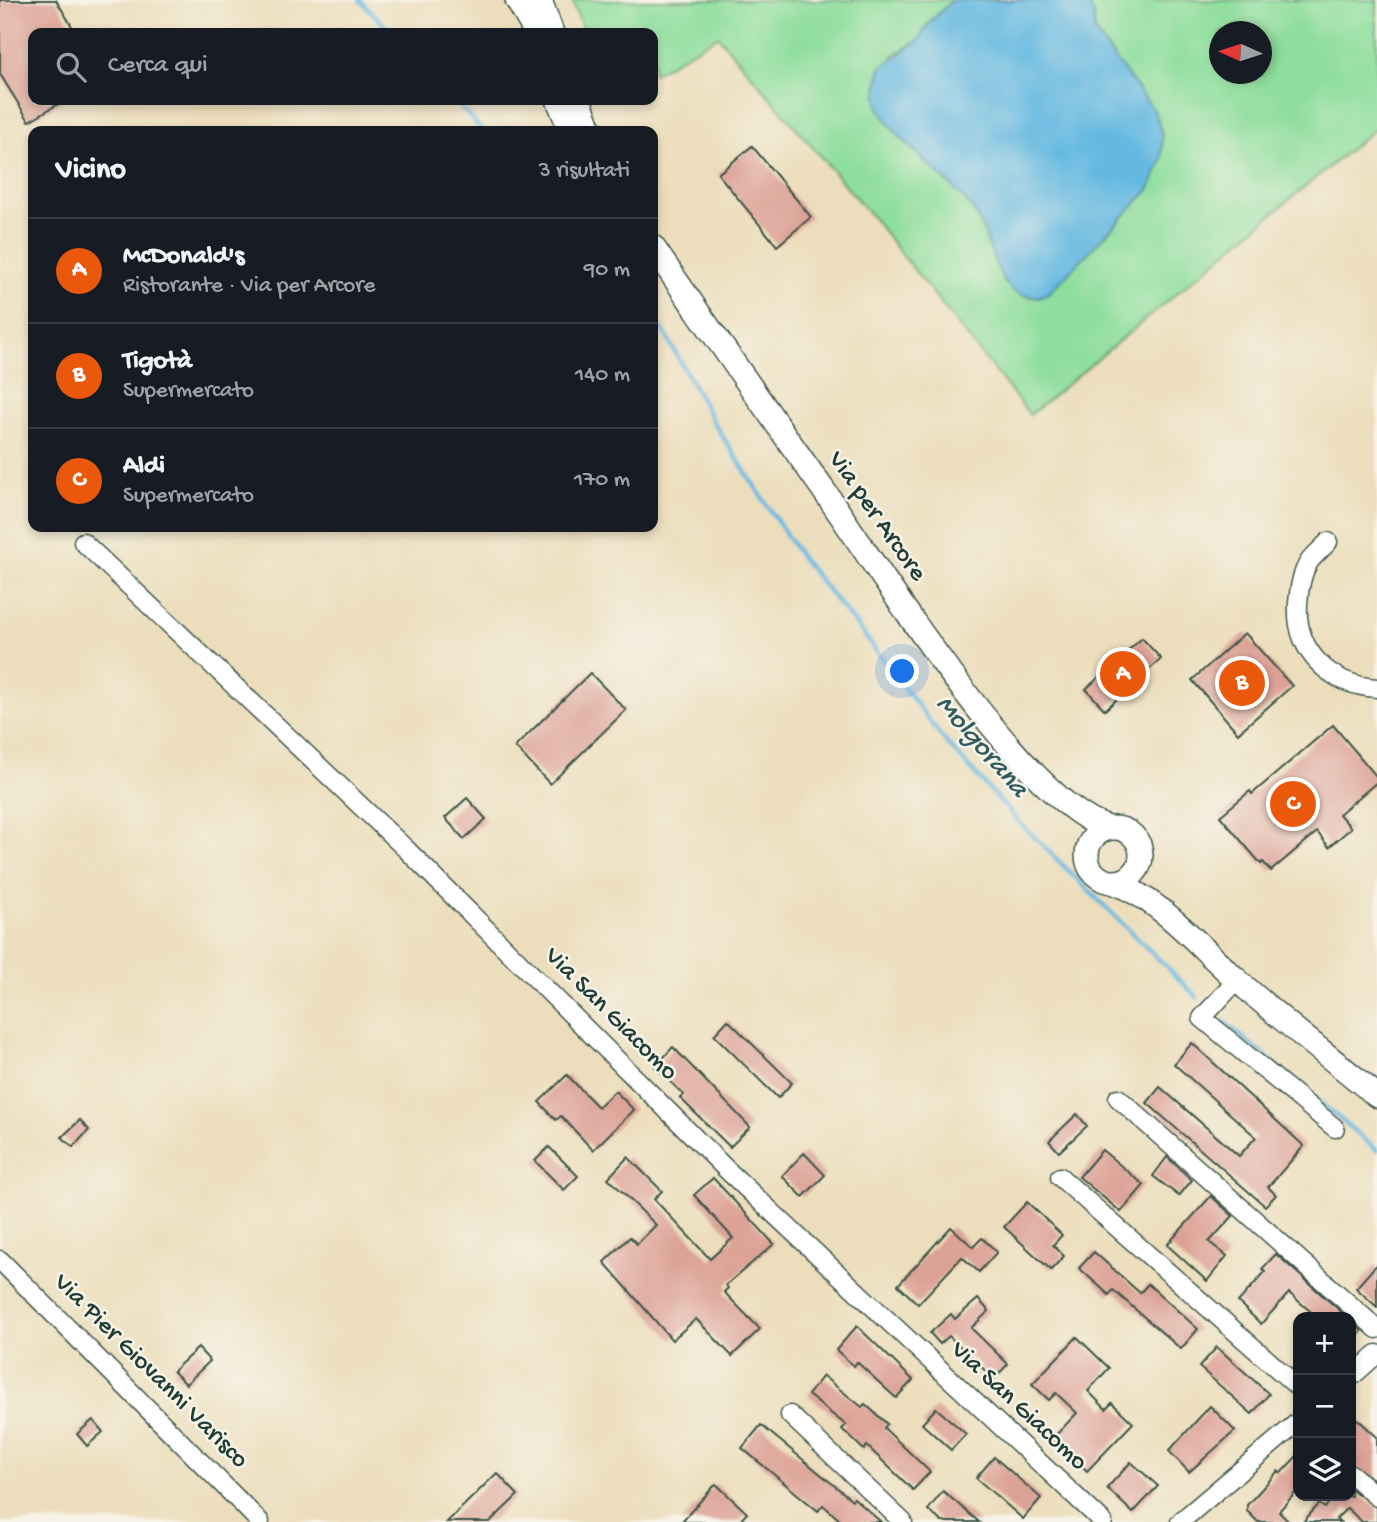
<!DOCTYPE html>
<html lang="it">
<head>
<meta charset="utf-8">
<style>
  body { margin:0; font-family:"Gochi Hand",sans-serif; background:#242831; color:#f1f3f6 }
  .controls { position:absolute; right:21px; bottom:21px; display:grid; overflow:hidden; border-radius:14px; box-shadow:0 4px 10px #0003 }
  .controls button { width:63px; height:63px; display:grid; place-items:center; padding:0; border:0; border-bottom:2px solid #363941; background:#171b24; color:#f1f3f6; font:35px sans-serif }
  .compass { position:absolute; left:1209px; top:21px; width:63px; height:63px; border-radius:50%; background:#171b24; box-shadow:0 4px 10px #0003; rotate:273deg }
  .you { position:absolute; left:903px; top:672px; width:24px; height:24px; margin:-18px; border:5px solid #fff; border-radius:50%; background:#1a73e8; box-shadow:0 0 0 10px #1a73e833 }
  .badge { display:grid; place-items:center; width:46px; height:46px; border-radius:50%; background:#ea580c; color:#fff; font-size:23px; font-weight:700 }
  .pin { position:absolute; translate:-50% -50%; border:4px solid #fff; box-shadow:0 2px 7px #0006 }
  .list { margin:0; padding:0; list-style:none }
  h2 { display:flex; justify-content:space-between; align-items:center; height:91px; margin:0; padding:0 28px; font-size:30px }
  h2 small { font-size:23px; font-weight:400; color:#9ea1a6 }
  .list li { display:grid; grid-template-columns:46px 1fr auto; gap:21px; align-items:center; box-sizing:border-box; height:105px; padding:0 28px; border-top:2px solid #363941 }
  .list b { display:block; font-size:26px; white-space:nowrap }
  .list p { margin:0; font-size:23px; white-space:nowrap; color:#9ea1a6 }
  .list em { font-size:23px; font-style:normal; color:#9ea1a6 }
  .icon { flex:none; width:38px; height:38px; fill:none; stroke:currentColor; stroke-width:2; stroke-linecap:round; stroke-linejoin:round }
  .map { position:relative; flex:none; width:1377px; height:1522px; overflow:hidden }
  .search { position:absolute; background:#171b24; box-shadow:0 4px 10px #0003; left:28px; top:28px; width:630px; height:77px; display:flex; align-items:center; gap:18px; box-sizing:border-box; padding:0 24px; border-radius:14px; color:#9ea1a6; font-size:26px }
  .panel { position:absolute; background:#171b24; box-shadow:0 4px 10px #0003; left:28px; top:126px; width:630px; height:406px; border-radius:14px }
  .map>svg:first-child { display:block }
  .green { fill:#8ede9d; stroke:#568e68; stroke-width:2; fill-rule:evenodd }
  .water { fill:#65b9e1; stroke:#427b8a; stroke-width:2 }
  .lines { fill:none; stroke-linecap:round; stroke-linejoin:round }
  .stream { stroke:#65b9e1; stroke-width:4.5 }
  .building { fill:#dda296 }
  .minor-casing { stroke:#3e5548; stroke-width:21 }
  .major-casing { stroke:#3e5548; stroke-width:26 }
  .minor { stroke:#fff; stroke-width:18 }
  .major { stroke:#fff; stroke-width:23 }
  .labels { text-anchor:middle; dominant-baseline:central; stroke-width:5; stroke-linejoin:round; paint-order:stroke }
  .street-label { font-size:26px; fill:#1f3d34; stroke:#f7f3e8 }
  .water-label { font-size:28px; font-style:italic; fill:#305c5f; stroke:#f7f3e8 }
</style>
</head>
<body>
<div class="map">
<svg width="1377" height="1522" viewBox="0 0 1377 1522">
  <rect width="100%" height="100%" fill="#f7f3e8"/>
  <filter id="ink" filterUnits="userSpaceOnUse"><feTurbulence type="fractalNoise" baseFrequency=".0143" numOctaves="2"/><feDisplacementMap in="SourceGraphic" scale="14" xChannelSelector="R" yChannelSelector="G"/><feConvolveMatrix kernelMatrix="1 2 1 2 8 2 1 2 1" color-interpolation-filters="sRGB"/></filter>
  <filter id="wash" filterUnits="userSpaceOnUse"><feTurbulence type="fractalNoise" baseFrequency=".00686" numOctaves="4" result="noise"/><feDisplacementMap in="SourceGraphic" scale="28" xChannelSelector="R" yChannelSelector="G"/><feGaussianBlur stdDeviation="1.57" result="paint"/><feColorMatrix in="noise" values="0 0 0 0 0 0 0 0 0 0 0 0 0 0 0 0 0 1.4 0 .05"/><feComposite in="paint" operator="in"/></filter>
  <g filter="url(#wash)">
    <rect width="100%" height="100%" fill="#ecdebc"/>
    <path class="green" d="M 572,0 L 952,0 L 928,25 L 919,40 L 893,55 L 889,124 C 915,150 948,175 969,204 C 990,232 993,269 1020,293 C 1025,297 1033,297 1040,298 L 1159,122 L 1095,31 L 1094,14 L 1085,0 L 1377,0 L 1377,127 L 1030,415 L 872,217 L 718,36 L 653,74 L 653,33 L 584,33 ZM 1220,32 L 1262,32 L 1262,74 L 1220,74 Z"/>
    <path class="water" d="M 952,0 L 1085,0 L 1094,14 L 1095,32 L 1155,112 L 1162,135 L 1162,160 L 1149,190 L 1049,293 C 1036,300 1016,297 1006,284 C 994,269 987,232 974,211 C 954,181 880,131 877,99 C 876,88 879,77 881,67 L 919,40 L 927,25 Z"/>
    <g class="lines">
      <g class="stream">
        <path d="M 360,0 L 392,33"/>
        <path d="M 454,100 L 483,131"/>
        <path d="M 653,319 L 663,330 L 714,423 L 800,556 L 858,627 L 944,740 L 1022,825 L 1197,997"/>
        <path d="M 1224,1022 L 1377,1150"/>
      </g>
    </g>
    <g id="blocks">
      <g class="building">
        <path d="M 0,0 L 56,0 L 76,33 L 33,33 L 33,100 L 65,100 L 29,121 L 0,74 Z"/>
        <path d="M 752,146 L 811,217 L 777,246 L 718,174 Z"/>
        <path d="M 1245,633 L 1292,686 L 1238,733 L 1192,680 Z"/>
        <path d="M 1142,638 L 1161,659 L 1105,710 L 1086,689 Z"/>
        <path d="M 590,673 L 626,710 L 550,784 L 515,747 Z"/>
        <path d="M 1333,725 L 1377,777 L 1377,782 L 1339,814 L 1351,828 L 1329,847 L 1317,832 L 1271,871 L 1263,862 L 1261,864 L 1220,816 L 1250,791 L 1252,794 Z"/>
        <path d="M 467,798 L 486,819 L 464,839 L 445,818 Z"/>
        <path d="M 728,1020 L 792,1083 L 778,1098 L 714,1035 Z"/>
        <path d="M 1192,1043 L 1304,1146 L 1268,1187 L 1276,1195 L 1265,1206 L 1147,1103 L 1160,1087 L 1239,1156 L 1256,1137 L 1174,1064 Z"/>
        <path d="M 673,1047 L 750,1127 L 730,1147 L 680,1098 L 684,1095 L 655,1067 Z"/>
        <path d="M 567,1075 L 598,1107 L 615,1091 L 634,1110 L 593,1150 L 561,1116 L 556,1120 L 539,1102 Z"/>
        <path d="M 1077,1114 L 1087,1126 L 1059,1152 L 1049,1141 Z"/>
        <path d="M 80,1120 L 89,1130 L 73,1147 L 62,1137 Z"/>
        <path d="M 549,1147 L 578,1176 L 564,1190 L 535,1161 Z"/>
        <path d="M 1102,1150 L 1144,1185 L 1121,1212 L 1079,1177 Z"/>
        <path d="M 804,1153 L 825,1175 L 803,1197 L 782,1176 Z"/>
        <path d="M 628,1157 L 662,1191 L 654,1199 L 710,1259 L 733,1238 L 694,1195 L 713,1178 L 774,1244 L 726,1285 L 728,1288 L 724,1292 L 760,1329 L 732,1356 L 696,1319 L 672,1340 L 604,1262 L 630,1237 L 637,1244 L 656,1225 L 608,1178 Z"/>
        <path d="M 1167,1157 L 1192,1180 L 1179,1196 L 1153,1176 Z"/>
        <path d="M 1211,1196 L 1233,1216 L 1209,1242 L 1227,1256 L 1207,1281 L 1167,1245 Z"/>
        <path d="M 1027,1202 L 1062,1235 L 1053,1245 L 1064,1256 L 1051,1270 L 1004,1227 Z"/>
        <path d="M 951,1227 L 973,1247 L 982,1238 L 997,1252 L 979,1272 L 962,1257 L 918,1304 L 898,1285 Z"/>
        <path d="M 1094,1252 L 1140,1293 L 1148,1284 L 1198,1329 L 1181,1349 L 1113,1290 L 1109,1295 L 1079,1268 Z"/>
        <path d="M 1276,1254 L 1347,1317 L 1317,1317 L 1289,1293 L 1261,1324 L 1238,1302 L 1265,1272 L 1262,1269 Z"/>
        <path d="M 1377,1264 L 1377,1307 L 1356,1288 Z"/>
        <path d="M 978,1299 L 989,1311 L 971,1328 L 1008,1364 L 994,1379 L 949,1336 L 940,1344 L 930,1333 L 951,1314 L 955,1319 Z"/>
        <path d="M 1351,1321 L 1362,1331 L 1351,1345 Z"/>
        <path d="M 857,1326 L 913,1380 L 896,1398 L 857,1362 L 854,1366 L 836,1350 Z"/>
        <path d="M 1077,1337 L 1109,1368 L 1088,1391 L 1106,1409 L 1112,1403 L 1133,1423 L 1087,1471 L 1053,1438 L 1077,1413 L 1056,1393 L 1049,1400 L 1032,1384 Z"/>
        <path d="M 1217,1347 L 1269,1394 L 1252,1414 L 1199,1367 Z"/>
        <path d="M 198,1348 L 210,1361 L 186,1384 L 173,1371 Z"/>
        <path d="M 823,1376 L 862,1407 L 865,1404 L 887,1424 L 884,1428 L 930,1472 L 913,1490 L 867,1446 L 864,1450 L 842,1429 L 846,1425 L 808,1395 Z"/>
        <path d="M 1210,1406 L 1235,1431 L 1189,1472 L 1169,1451 Z"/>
        <path d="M 936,1408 L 966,1434 L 951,1450 L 922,1424 Z"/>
        <path d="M 1351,1413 L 1377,1437 L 1377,1475 L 1373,1479 L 1351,1463 Z"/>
        <path d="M 93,1420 L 103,1432 L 87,1446 L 77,1434 Z"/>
        <path d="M 761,1425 L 852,1500 L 854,1498 L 881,1522 L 842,1522 L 823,1505 L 818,1511 L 742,1448 Z"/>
        <path d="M 1298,1455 L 1298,1490 L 1279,1511 L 1290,1522 L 1258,1522 L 1247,1511 L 1247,1505 L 1278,1471 L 1281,1473 Z"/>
        <path d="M 994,1457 L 1041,1498 L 1023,1519 L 976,1478 Z"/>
        <path d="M 1131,1462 L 1158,1486 L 1133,1513 L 1107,1488 Z"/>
        <path d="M 497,1473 L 518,1495 L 490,1522 L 447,1522 Z"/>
        <path d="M 716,1484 L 747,1513 L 739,1522 L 681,1522 Z"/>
        <path d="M 1351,1489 L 1377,1508 L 1377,1522 L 1362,1522 L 1347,1508 L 1336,1519 L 1340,1522 L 1303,1522 L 1319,1504 L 1325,1508 L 1334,1496 L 1351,1496 Z"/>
        <path d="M 943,1491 L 979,1522 L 942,1522 L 928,1510 Z"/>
      </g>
    </g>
  </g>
  <g filter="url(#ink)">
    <use href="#blocks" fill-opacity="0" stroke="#3e5548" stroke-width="2"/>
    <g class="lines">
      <g class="minor-casing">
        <g id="minor">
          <path d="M 83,542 L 407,850 L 727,1170 L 1103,1522"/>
          <path d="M 1328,542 C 1322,549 1314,555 1309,562 C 1301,574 1299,589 1298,604 C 1295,651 1329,685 1377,688"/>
          <path d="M 1237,980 L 1202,1018 L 1335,1128"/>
          <path d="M 1118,1098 L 1377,1329"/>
          <path d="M 1060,1177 L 1298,1387"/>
          <path d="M 0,1260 L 260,1522"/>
          <path d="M 1351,1377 L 1377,1354"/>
          <path d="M 790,1415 L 903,1522"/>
          <path d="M 1351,1474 L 1377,1497"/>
          <path d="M 1180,1522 L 1298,1422"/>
        </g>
      </g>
      <g class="major-casing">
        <g id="major">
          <path d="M 517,0 L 536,33"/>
          <path d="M 540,0 L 552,33"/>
          <path d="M 558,100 L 571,131"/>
          <path d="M 579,100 L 591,131"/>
          <path d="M 653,247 C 710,330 769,413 827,495 C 880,571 1027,806 1109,828"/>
          <circle cx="1114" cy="855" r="27"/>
          <path d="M 1114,883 C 1162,900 1198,946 1236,979 C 1281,1020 1330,1057 1377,1096"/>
        </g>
      </g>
      <use href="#minor" class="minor"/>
      <use href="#major" class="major"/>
    </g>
  </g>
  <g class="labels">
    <g class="street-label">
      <text transform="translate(876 517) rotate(55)">Via per Arcore</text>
      <text transform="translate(610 1015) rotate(45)">Via San Giacomo</text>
      <text transform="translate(150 1372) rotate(45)">Via Pier Giovanni Varisco</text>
      <text transform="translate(1018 1407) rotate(43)">Via San Giacomo</text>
    </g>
    <g class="water-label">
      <text transform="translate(981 747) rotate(49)">Molgorana</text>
    </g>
  </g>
</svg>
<div class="controls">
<button>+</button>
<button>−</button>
<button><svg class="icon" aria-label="layers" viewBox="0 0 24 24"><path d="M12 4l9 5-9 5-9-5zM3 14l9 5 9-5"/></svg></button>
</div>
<svg class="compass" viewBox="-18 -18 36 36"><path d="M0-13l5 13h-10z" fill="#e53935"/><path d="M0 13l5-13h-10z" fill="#9ea1a6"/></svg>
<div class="you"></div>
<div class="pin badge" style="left:1123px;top:674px">A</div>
<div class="pin badge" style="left:1242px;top:683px">B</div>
<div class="pin badge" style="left:1293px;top:804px">C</div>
<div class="search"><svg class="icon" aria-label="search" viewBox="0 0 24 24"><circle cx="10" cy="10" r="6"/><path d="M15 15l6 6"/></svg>Cerca qui</div>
<section class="panel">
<h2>Vicino<small>3 risultati</small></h2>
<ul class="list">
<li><span class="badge">A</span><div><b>McDonald's</b><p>Ristorante · Via per Arcore</p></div><em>90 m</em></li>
<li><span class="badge">B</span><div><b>Tigotà</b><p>Supermercato</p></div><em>140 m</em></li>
<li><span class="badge">C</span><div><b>Aldi</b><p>Supermercato</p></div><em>170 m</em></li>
</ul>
</section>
</div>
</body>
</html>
